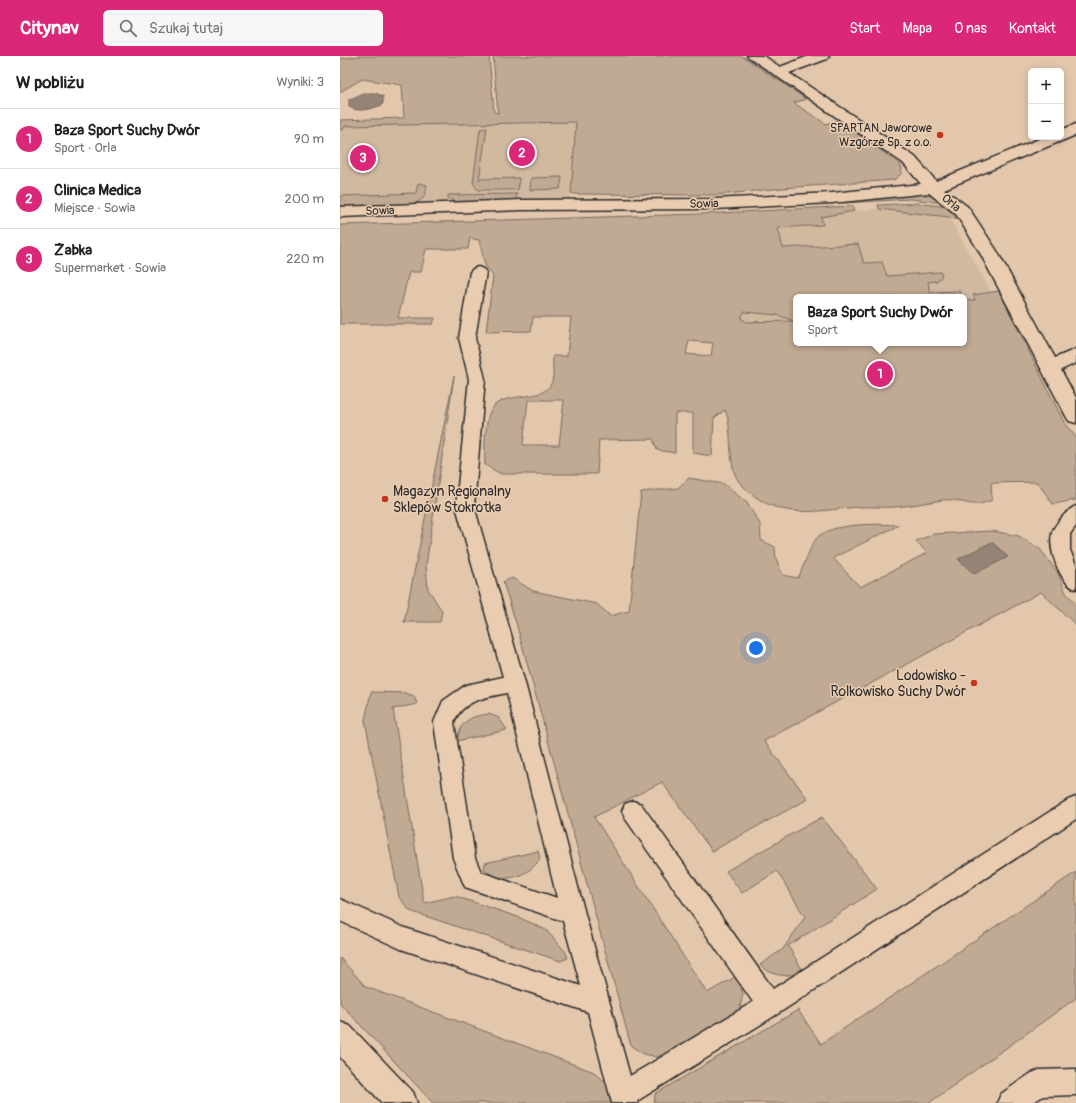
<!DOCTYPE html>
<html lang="pl">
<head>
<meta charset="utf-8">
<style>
  body { margin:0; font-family:Pangolin,sans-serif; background:#f6f6f6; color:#202124 }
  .controls { position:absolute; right:12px; top:12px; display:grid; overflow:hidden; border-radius:6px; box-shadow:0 2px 10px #0003 }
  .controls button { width:36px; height:36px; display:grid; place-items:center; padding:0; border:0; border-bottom:1px solid #e0e0e0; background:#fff; color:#202124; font:20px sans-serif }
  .you { position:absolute; left:416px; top:592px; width:14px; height:14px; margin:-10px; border:3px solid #fff; border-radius:50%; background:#1a73e8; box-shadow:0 0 0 6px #1a73e833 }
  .badge { display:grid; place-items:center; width:26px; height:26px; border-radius:50%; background:#db2777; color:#fff; font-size:13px; font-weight:700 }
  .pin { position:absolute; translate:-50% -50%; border:2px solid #fff; box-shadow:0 1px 4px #0006 }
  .popup { position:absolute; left:453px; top:238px; width:174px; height:52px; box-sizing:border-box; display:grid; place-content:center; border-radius:6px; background:#fff; filter:drop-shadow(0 1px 3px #0005); font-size:13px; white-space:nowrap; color:#757577 }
  .popup b { font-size:15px; color:#202124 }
  .popup::after { content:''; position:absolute; left:50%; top:100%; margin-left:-8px; border:8px solid transparent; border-top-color:#fff }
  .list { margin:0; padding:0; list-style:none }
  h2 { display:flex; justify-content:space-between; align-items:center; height:52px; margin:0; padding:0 16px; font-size:17px }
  h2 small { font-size:13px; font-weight:400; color:#757577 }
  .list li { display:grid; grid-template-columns:26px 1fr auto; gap:12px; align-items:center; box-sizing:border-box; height:60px; padding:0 16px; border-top:1px solid #e0e0e0 }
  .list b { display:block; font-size:15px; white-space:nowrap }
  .list p { margin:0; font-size:13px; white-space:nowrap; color:#757577 }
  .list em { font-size:13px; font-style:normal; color:#757577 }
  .icon { flex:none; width:22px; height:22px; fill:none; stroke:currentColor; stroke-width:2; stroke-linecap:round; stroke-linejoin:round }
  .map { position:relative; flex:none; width:736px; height:1047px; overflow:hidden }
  header { display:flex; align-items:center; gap:24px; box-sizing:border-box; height:56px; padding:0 20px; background:#db2777; color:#fff }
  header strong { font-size:19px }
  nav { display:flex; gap:22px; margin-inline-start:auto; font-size:14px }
  .search { width:280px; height:36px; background:#f6f6f6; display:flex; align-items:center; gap:10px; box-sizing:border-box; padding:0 14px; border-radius:6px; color:#757577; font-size:15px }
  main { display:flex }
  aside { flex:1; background:#fff }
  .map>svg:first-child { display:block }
  .built { fill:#d1b9a0 }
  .green { fill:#c1aa94; stroke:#766a60; fill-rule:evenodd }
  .water { fill:#958476; stroke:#6b6058 }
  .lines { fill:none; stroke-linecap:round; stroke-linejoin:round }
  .service-casing { stroke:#2b2b2b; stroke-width:3 }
  .minor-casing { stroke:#2b2b2b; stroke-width:3 }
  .tertiary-casing { stroke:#2b2b2b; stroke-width:3 }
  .service { fill:#eacdb1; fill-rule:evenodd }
  .minor { fill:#eacdb1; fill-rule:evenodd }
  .tertiary { fill:#eacdb1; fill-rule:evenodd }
  .poi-dot { fill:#c8321e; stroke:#eacdb1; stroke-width:1.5 }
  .labels { text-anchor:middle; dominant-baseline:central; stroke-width:3; stroke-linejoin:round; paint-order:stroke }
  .far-poi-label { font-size:12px; fill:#2b2b2b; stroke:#eacdb1; text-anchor:end }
  .far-street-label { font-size:12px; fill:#2b2b2b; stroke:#eacdb1 }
  .poi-label { font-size:14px; fill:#2b2b2b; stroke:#eacdb1; text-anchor:start }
</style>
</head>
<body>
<header>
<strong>Citynav</strong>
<div class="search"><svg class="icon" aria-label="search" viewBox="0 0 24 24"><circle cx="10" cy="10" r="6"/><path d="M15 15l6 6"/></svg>Szukaj tutaj</div>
<nav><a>Start</a><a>Mapa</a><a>O nas</a><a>Kontakt</a></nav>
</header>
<main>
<aside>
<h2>W pobliżu<small>Wyniki: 3</small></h2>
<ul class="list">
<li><span class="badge">1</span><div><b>Baza Sport Suchy Dwór</b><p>Sport · Orla</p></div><em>90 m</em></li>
<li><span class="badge">2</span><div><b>Clinica Medica</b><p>Miejsce · Sowia</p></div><em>200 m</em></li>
<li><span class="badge">3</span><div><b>Żabka</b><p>Supermarket · Sowia</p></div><em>220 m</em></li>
</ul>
</aside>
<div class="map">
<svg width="736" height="1047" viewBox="0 0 736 1047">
  <rect width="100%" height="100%" fill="#e2c7ac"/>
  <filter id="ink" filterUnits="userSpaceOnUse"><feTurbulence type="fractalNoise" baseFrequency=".025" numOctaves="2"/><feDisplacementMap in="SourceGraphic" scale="8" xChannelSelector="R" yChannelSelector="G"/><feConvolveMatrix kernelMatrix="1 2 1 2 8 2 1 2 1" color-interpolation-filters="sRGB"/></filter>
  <g filter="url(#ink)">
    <g class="built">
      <path d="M 237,66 L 230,144 L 0,151 L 0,67 Z"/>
      <path d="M 542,153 L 609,161 L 664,259 L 624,260 L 624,241 L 456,241 L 456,265 L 374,267 L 395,160 Z"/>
    </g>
    <g class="green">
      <path d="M 19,0 L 149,0 L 154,56 L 158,57 L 153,0 L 402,0 L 466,43 L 454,47 L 486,68 L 498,64 L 561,109 L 562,117 L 554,124 L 443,132 L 377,139 L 234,138 L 231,137 L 236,66 L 5,70 L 3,74 L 0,74 L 0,64 L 64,62 L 62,29 L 22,23 L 0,36 L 0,3 Z"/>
      <path d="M 147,72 L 139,123 L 179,122 L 178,134 L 138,134 L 133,127 L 140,73 Z"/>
      <path d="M 222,121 L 220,133 L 190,134 L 191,122 Z"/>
      <path d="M 78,127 L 87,129 C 85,143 83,144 71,149 L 0,151 L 0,140 L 76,137 Z"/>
      <path d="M 572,137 C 585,138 593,139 603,147 L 571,143 L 504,147 L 504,145 Z"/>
      <path d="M 177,138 L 176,145 L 115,146 L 108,142 L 108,139 Z"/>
      <path d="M 577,147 L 608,151 L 616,162 L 611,163 L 609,161 L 539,153 L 538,149 Z"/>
      <path d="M 513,150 L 514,155 L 481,161 L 483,169 L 438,172 L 443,192 L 518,188 L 524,207 L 542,206 L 547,220 L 601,216 L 602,220 L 597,225 L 588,226 L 590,236 L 620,235 L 622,241 L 456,241 L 456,287 L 624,287 L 624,245 L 635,244 L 633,239 L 659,235 L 725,368 L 736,381 L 736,444 L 713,448 L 697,426 L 651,427 L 652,444 C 629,454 623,442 603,444 C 587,446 571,450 555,451 C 543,452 530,450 518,451 C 472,455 436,466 400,427 C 386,411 394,373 385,354 L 374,362 L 372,400 L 353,397 L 353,357 L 335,357 L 335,397 L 317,394 L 313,383 L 259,384 L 257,418 L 161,418 L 145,409 C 144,397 145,363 151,354 C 162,334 202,347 211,328 C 215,322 212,308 213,300 L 227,300 L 231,261 L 193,261 L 191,275 L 146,276 L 153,220 L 145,209 L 139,184 L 130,182 L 128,193 L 86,193 L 81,216 L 69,216 L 58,262 L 95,262 L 93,268 L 0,268 L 0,169 L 361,158 ZM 404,256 L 437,259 L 454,265 L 406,266 L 401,262 ZM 349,285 L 373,287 L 371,300 L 346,298 ZM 188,344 L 224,344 L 219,389 L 183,389 Z"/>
      <path d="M 114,320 L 86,509 L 88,533 L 102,555 L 100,566 L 64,566 Z"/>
      <path d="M 349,422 L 384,428 L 407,447 L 420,468 L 421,484 L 435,491 L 436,503 L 443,519 L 458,522 C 464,510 468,495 476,483 C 489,466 540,468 559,469 L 493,502 L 520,531 L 587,497 L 576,485 L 594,478 L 652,475 L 679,480 L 700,493 L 718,517 L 726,537 L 736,548 L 736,569 L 701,536 L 424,685 L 468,743 L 372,795 L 322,726 L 254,761 L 367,937 L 397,920 L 403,938 L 399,956 L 386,968 L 317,1001 L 304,998 L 291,990 L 177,570 L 163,526 L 172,522 L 193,535 L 257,548 L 270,560 L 289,555 L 301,436 L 338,432 Z"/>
      <path d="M 31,636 L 65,637 L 74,640 L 77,648 L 53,653 L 84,847 L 115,840 L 178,861 L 206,874 L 225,895 L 228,902 L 220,905 L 70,855 L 59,841 L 25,664 Z"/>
      <path d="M 149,658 L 159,662 L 167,674 L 117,685 C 120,665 130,660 149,658 Z"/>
      <path d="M 482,761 L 537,833 L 448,890 L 463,915 C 447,922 433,921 420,909 L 443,893 L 465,861 L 437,815 L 402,837 L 386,815 Z"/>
      <path d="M 198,795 L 200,803 C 188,821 161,830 144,813 L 145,807 Z"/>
      <path d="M 736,816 L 736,942 L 589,1047 L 314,1047 L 315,1038 L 458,954 L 481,988 Z"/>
      <path d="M 0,902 L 26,931 L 254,1016 L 269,1029 L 274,1047 L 93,1047 L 0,947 Z"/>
    </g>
    <g class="water">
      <path d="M 26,37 L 35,37 L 43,40 L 43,46 L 42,49 C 30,53 20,57 9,51 L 9,43 Z"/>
      <path d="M 652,486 L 668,501 L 634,518 L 618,503 Z"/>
    </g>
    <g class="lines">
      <g class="service-casing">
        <g id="service">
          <path d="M 138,211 L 143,213 L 146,216 L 135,282 L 145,323 L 134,450 L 185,627 L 245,858 L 290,1020 L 413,946 L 285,762 L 282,755 L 285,748 L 293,745 L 301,748 L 433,933 L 728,744 L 736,741 L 736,763 L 439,957 L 297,1045 L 298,1047 L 272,1047 L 248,956 L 61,893 L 0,865 L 0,843 L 65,872 L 241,930 L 223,865 L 125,831 L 113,802 L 94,666 L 103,645 L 126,629 L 163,621 L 116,450 L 129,323 L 119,282 L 130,216 L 133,213 ZM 167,637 L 217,842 L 141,816 L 135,802 L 114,666 C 123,644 146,641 167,637 Z"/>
          <path d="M 736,450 L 736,470 L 730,478 L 730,494 L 736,509 L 736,533 C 720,528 708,493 712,477 C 714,469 728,453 736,450 Z"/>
          <path d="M 736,1013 L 736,1039 L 703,1040 L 692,1047 L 657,1047 L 661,1038 L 690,1018 L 699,1014 Z"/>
        </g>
      </g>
      <g class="minor-casing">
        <path id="minor" d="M 407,0 L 424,0 L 440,11 L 469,0 L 489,0 L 487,3 L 449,17 L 575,101 L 596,125 L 704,81 L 721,81 L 721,74 L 736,68 L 736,79 L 604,133 L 628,151 L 657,195 L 715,302 L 736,293 L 736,307 L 721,314 L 736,342 L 736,367 L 729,365 L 726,360 L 639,195 L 616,158 L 589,137 L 492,147 L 373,153 L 181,154 L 0,161 L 0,151 L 181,144 L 373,143 L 492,137 L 581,128 L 563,107 Z"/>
      </g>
      <g class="tertiary-casing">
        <path id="tertiary" d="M 0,966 L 10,970 L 73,1036 L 77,1047 L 42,1047 L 0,1001 Z"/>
      </g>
      <use href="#service" class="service"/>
      <use href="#minor" class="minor"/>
      <use href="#tertiary" class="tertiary"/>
    </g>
  </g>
  <g class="poi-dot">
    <circle cx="600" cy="79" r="4"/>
    <circle cx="45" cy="443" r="4"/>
    <circle cx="634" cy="627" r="4"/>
  </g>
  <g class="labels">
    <g class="far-poi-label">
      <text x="592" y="72">SPARTAN Jaworowe<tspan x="592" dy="14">Wzgórze Sp. z o.o.</tspan></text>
    </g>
    <g class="far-street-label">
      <text transform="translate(611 147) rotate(40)">Orla</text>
      <text transform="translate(364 148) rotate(-1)">Sowia</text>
      <text transform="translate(40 155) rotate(-2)">Sowia</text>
    </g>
    <g class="poi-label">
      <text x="53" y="435">Magazyn Regionalny<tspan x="53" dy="16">Sklepów Stokrotka</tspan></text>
      <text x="626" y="619" text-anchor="end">Lodowisko -<tspan x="626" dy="16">Rolkowisko Suchy Dwór</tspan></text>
    </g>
  </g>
</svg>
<div class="controls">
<button>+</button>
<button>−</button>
</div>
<div class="you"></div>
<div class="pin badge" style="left:540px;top:318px">1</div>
<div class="popup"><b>Baza Sport Suchy Dwór</b>Sport</div>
<div class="pin badge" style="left:182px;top:97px">2</div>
<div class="pin badge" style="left:23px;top:102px">3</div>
</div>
</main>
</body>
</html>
